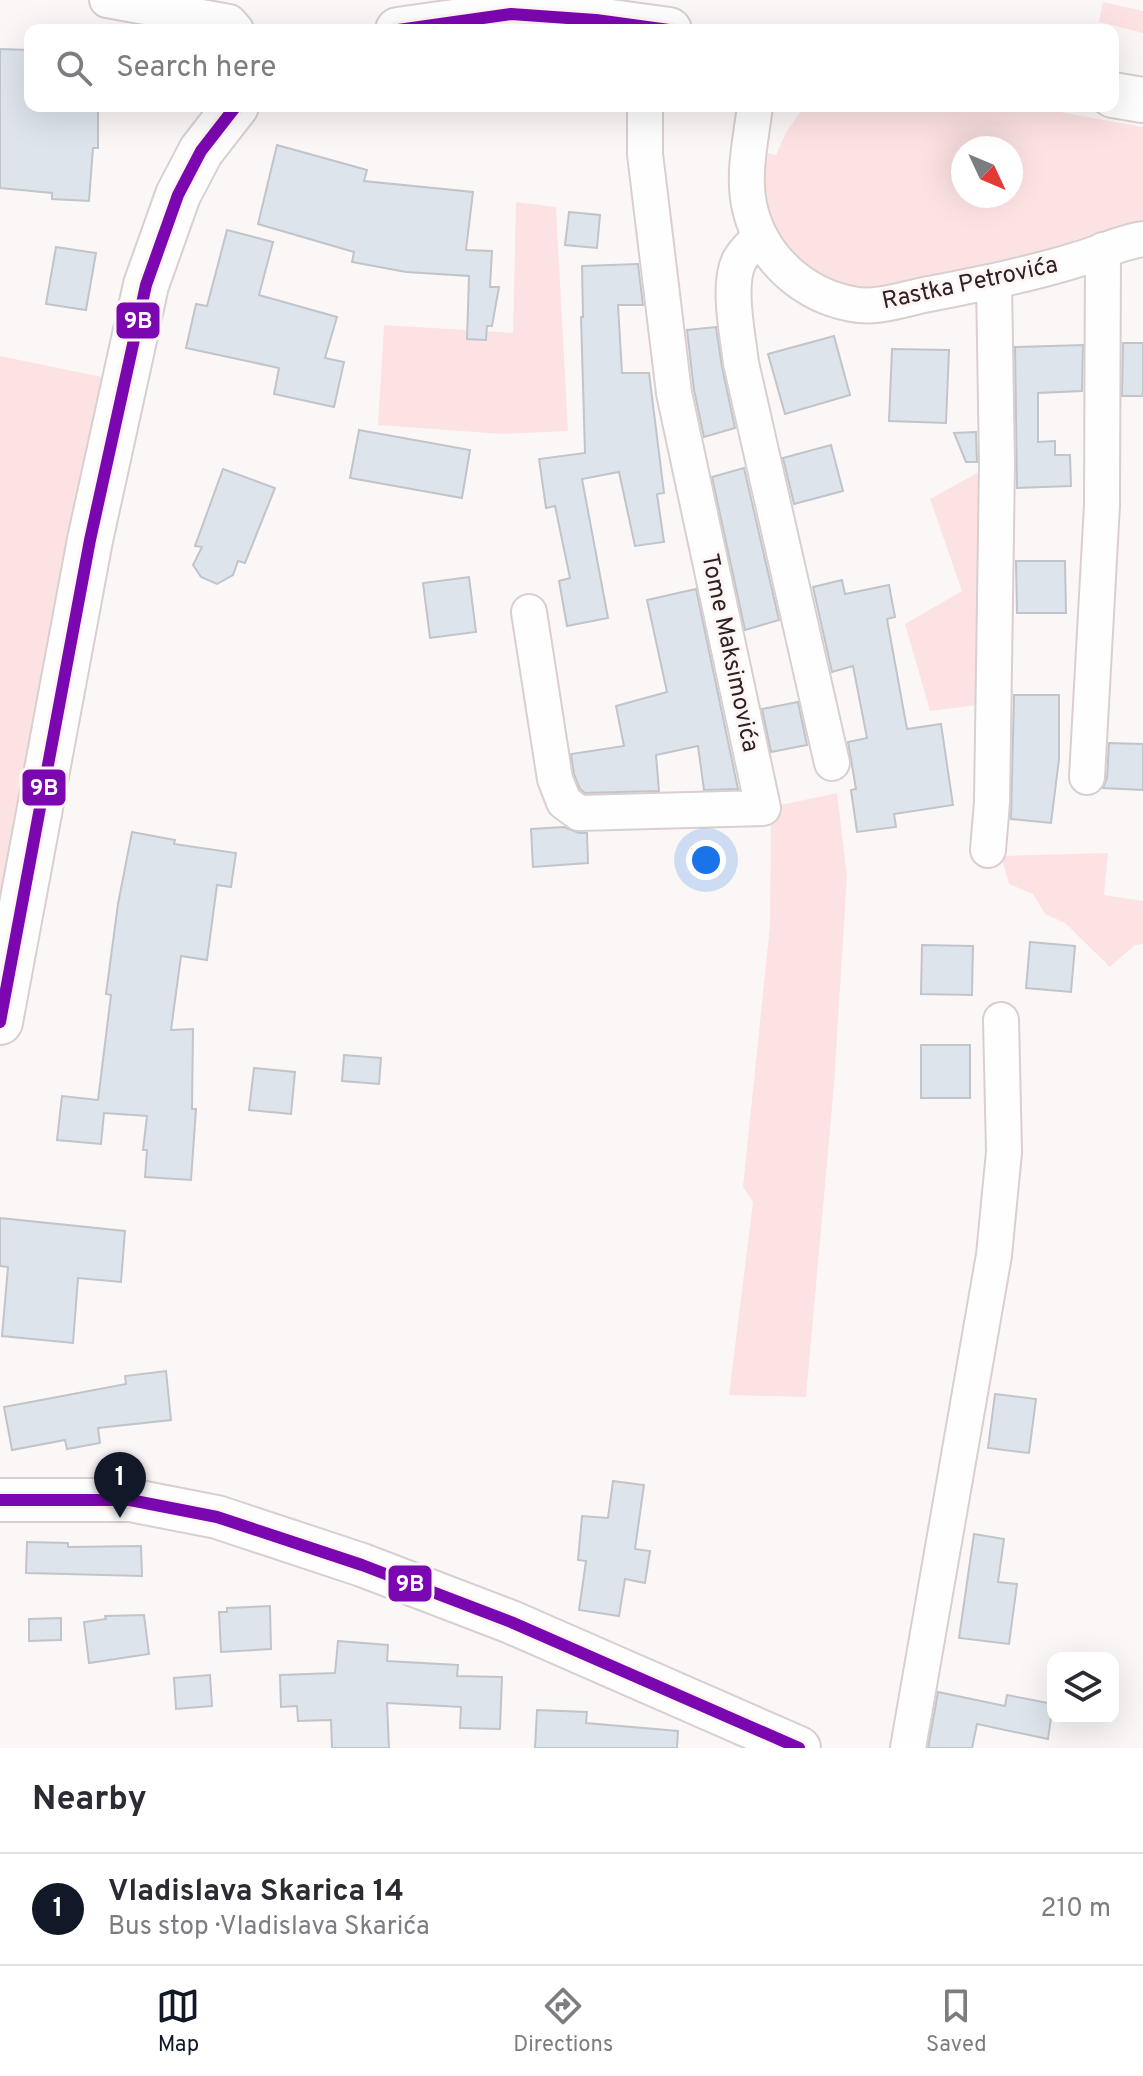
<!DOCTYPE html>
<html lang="en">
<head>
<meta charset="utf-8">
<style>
  body { margin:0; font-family:Overpass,sans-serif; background:#f2f2f3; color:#2b2b33 }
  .controls { position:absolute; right:24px; bottom:24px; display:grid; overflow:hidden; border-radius:16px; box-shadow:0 8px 32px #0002 }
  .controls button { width:72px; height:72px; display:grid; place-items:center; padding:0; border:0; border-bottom:2px solid #e1e1e2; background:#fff; color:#2b2b33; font:40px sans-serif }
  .compass { position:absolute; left:951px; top:136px; width:72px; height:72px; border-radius:50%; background:#fff; box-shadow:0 8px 32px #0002; rotate:134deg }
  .you { position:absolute; left:706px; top:860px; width:28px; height:28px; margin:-20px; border:6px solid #fff; border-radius:50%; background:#1a73e8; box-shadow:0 0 0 12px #1a73e833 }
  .badge { display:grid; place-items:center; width:52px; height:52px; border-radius:50%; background:#111827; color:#fff; font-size:26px; font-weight:700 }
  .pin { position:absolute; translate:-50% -66px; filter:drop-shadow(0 2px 4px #0008) }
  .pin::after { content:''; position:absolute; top:42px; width:28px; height:24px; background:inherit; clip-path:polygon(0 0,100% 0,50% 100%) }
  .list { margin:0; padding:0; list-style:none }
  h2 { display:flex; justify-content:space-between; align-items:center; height:104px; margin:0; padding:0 32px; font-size:34px }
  h2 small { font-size:26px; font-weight:400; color:#7c7c81 }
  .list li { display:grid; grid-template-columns:52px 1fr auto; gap:24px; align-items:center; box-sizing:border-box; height:112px; padding:0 32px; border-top:2px solid #e1e1e2 }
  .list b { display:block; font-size:30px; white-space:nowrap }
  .list p { margin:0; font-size:26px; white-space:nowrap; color:#7c7c81 }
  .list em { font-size:26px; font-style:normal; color:#7c7c81 }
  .icon { flex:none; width:44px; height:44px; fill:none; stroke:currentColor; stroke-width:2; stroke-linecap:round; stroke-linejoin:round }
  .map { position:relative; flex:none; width:1143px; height:1748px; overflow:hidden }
  .search { position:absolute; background:#fff; box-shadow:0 8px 32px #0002; left:24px; right:24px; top:24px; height:88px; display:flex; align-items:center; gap:20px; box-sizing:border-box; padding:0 28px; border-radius:16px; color:#7c7c81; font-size:30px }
  .sheet { height:216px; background:#fff }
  nav { display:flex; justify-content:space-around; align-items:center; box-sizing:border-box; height:112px; border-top:2px solid #e1e1e2; background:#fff; font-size:22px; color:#7c7c81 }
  nav a { display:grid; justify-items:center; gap:4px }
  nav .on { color:#111827 }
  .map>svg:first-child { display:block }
  .green { fill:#fde2e3; fill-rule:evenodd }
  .building { fill:#dde4eb; stroke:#c1c4c9; stroke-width:2 }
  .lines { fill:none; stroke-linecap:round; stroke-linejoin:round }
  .minor-casing { stroke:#d9cfcf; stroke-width:38 }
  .tertiary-casing { stroke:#d9cfcf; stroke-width:46 }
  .primary-casing { stroke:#d9cfcf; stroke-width:48 }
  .minor { stroke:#fffefe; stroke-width:34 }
  .tertiary { stroke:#fffefe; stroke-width:42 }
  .primary { stroke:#fffefe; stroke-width:44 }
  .bus-1-casing { stroke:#fef5f5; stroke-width:18 }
  .bus-1 { stroke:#7b07b0; stroke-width:12 }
  .labels { text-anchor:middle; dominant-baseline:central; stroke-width:6; stroke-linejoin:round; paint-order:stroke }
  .street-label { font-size:24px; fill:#2f2021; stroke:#fef5f5 }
  .line-badge { stroke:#fef5f5; stroke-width:3 }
  .badge-label { font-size:22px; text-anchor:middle; font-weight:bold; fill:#fff }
</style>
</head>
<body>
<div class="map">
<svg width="1143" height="1748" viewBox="0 0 1143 1748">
  <rect width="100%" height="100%" fill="#fcf7f7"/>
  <g class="green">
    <path d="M 1103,2 L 1143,11 L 1143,33 L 1099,22 Z"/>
    <path d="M 805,106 L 1027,106 L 1143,127 L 1143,220 L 954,276 L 864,289 L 839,286 L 813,275 L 780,241 L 768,210 L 764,177 L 768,153 L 776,155 L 786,132 ZM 963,148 L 1011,148 L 1011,196 L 963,196 Z"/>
    <path d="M 516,202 L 556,207 L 568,431 L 503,434 L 378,425 L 384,325 L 513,333 Z"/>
    <path d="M 0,356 L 107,378 L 0,934 Z"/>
    <path d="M 986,468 L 986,704 L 930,711 L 905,624 L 962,591 L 930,499 Z"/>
    <path d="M 837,793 L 847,876 L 834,1085 L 806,1397 L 729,1395 L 753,1202 L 743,1187 L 770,925 L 771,807 Z"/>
    <path d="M 1108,853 L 1104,895 L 1143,901 L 1143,944 L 1135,945 L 1110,967 L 1065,923 L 1045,914 L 1033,894 L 1009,884 L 1001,856 Z"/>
  </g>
  <g class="building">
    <path d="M 0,49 L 30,50 L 30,106 L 98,106 L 98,148 L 93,148 L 89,201 L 52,199 L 52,193 L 0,188 Z"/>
    <path d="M 277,145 L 367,170 L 364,181 L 473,192 L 466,250 L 492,251 L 490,287 L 499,287 L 492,326 L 487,326 L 486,340 L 467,339 L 469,276 L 406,272 L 352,262 L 354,252 L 258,224 Z"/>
    <path d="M 569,212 L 600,215 L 597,248 L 565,245 Z"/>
    <path d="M 227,230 L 273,242 L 259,295 L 337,317 L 325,358 L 344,362 L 334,407 L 274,394 L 279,368 L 186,348 L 196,304 L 207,306 Z"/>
    <path d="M 56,247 L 96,253 L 86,310 L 46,304 Z"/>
    <path d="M 638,264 L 643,305 L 618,305 L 622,373 L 649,373 L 664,493 L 657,494 L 664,542 L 635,546 L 619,472 L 582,479 L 608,618 L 567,626 L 559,581 L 570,578 L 555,506 L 546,508 L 539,459 L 585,453 L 581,317 L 583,317 L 582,266 Z"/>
    <path d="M 716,327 L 722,367 L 735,428 L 704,437 L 694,390 L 687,330 Z"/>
    <path d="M 834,336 L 850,395 L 785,414 L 768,354 Z"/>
    <path d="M 1123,343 L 1143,343 L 1143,396 L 1122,396 Z"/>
    <path d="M 1083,345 L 1082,391 L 1038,393 L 1038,442 L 1055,441 L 1055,455 L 1070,455 L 1071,486 L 1017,488 L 1015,347 Z"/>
    <path d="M 892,349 L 949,350 L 946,423 L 889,421 Z"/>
    <path d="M 359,430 L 470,450 L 462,498 L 350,478 Z"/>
    <path d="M 976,432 L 977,462 L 966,462 L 954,433 Z"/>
    <path d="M 831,445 L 843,491 L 794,504 L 783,458 Z"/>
    <path d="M 744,468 L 779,620 L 745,630 L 712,477 Z"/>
    <path d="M 223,469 L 275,488 L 245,563 L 238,561 L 233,575 L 217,584 L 201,577 L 193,565 L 202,547 L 195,546 Z"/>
    <path d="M 1016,561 L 1065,561 L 1066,613 L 1017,613 Z"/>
    <path d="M 469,577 L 476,632 L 430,638 L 423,583 Z"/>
    <path d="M 842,580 L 845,594 L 889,585 L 895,617 L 887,619 L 907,729 L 941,724 L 953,805 L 894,814 L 896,827 L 857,832 L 851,790 L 856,789 L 848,742 L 867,738 L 853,666 L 832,672 L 813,587 Z"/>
    <path d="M 696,589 L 738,789 L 704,790 L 698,746 L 656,755 L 659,791 L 585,793 L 580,789 L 574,774 L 571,754 L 624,746 L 616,706 L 667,692 L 647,600 Z"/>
    <path d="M 1014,695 L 1059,695 L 1059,759 L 1051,823 L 1011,819 Z"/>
    <path d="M 798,702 L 807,745 L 771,752 L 762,709 Z"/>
    <path d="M 1109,743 L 1143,744 L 1143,790 L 1103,788 L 1107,778 Z"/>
    <path d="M 564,827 L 579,833 L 587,833 L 588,863 L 533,867 L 531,829 Z"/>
    <path d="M 132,832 L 175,840 L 174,844 L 236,853 L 231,887 L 217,885 L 207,960 L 181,956 L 171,1030 L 193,1029 L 192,1109 L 196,1109 L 191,1180 L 145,1177 L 147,1150 L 143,1150 L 147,1116 L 104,1113 L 101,1144 L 57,1140 L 62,1096 L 98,1100 L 111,995 L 106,994 L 118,904 Z"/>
    <path d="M 1030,942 L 1075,946 L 1071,992 L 1026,988 Z"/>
    <path d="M 922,945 L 973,946 L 972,995 L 921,994 Z"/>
    <rect x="921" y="1045" width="49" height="53"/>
    <path d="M 344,1055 L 381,1058 L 379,1084 L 342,1081 Z"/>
    <path d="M 254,1068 L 295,1072 L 291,1114 L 249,1110 Z"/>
    <path d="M 0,1218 L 125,1231 L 121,1282 L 78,1278 L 73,1343 L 2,1336 L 8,1267 L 0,1266 Z"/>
    <path d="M 166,1371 L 171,1420 L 98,1428 L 100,1443 L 67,1449 L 65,1440 L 12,1450 L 4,1407 L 126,1384 L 125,1376 Z"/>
    <path d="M 995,1394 L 1036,1399 L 1029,1453 L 988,1448 Z"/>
    <path d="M 613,1481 L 644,1485 L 635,1549 L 650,1551 L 645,1583 L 625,1579 L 619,1616 L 579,1610 L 586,1561 L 578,1560 L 582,1516 L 608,1518 Z"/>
    <path d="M 974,1534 L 1004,1539 L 998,1582 L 1017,1584 L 1009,1644 L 959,1638 Z"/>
    <path d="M 27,1542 L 68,1543 L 68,1547 L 141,1546 L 142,1576 L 26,1573 Z"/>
    <path d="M 270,1606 L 271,1649 L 221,1652 L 219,1612 L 227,1612 L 227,1608 Z"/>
    <path d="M 144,1615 L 149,1654 L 89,1663 L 84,1622 L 106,1619 L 105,1616 Z"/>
    <path d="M 61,1618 L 61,1640 L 29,1641 L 29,1619 Z"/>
    <path d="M 338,1641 L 388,1645 L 387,1661 L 458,1665 L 457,1676 L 502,1677 L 500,1729 L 460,1728 L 461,1707 L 387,1703 L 389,1748 L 332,1748 L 331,1720 L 298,1721 L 297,1706 L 281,1707 L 280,1675 L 335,1673 Z"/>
    <path d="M 210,1675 L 212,1706 L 176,1709 L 174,1678 Z"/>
    <path d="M 938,1692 L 1005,1706 L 1007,1695 L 1053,1704 L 1048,1739 L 977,1724 L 972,1748 L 928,1748 Z"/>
    <path d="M 537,1710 L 587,1712 L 586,1723 L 678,1731 L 677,1748 L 535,1748 Z"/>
  </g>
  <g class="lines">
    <g class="minor-casing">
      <g id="minor">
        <path d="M 107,0 L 229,22 L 236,30"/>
        <path d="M 755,106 C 751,139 742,176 750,209 C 762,258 803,295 852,304 C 875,309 901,300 924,295 C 976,285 1028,275 1079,259 C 1101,253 1120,242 1143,239"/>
        <path d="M 760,237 C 752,244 744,252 739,261 C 727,286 738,336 741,363 L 832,763"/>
        <path d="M 529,612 L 555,779 L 564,802 L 579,813 L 763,808 L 674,393 L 645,154 L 645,106"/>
        <path d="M 1087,777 L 1102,505 L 1103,250"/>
        <path d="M 988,850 L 992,802 L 997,464 L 994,282"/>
        <path d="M 908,1748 L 994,1255 L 1004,1152 L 1001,1020"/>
      </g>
    </g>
    <g class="tertiary-casing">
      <path id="tertiary" d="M 0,1500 L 130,1500 L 217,1517 L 362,1565 L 511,1622 L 799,1748"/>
    </g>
    <g class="primary-casing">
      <g id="primary">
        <path d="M 398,30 L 511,14 L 596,20 L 669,30"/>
        <path d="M 1113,95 L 1143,100"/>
        <path d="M 0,1022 L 90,540 L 146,285 L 178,195 L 201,151 L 236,106"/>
      </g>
    </g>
    <use href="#minor" class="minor"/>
    <use href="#tertiary" class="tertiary"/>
    <use href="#primary" class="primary"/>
    <g class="bus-1-casing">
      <g id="bus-1">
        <path d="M 398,30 L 511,14 L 596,20 L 669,30"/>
        <path d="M 0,1022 L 90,540 L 146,285 L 178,195 L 201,151 L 236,106"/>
        <path d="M 0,1500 L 130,1500 L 217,1517 L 362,1565 L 511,1622 L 799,1748"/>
      </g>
    </g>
    <use href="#bus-1" class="bus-1"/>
  </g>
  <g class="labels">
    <g class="street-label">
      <text transform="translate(970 284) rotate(-12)">Rastka Petrovića</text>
      <text transform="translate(729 653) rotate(78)">Tome Maksimovića</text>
    </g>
  </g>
  <g class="line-badge">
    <rect x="115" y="301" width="46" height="39" rx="8" fill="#7b07b0"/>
    <rect x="21" y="768" width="46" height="39" rx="8" fill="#7b07b0"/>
    <rect x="387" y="1564" width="46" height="39" rx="8" fill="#7b07b0"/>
  </g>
  <g class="badge-label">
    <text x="138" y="328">9B</text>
    <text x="44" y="795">9B</text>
    <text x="410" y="1591">9B</text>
  </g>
</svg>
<div class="controls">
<button><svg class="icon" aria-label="layers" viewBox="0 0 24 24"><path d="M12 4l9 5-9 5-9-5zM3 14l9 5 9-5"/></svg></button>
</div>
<svg class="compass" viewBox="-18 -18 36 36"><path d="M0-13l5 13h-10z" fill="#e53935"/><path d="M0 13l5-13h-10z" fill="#7c7c81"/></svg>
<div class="you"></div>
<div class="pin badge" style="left:120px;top:1518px">1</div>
<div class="search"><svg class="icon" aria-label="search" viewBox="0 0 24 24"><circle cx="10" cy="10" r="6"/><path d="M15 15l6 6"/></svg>Search here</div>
</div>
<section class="sheet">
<h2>Nearby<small></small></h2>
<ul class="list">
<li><span class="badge">1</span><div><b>Vladislava Skarica 14</b><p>Bus stop · Vladislava Skarića</p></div><em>210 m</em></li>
</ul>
</section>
<nav>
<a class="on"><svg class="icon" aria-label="map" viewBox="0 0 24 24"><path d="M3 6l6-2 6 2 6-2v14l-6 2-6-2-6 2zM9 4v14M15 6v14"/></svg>Map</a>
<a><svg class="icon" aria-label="directions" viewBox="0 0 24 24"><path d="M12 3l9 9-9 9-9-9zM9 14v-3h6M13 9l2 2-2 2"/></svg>Directions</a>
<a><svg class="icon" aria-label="saved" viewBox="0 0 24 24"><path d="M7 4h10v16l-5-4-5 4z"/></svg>Saved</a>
</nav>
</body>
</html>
